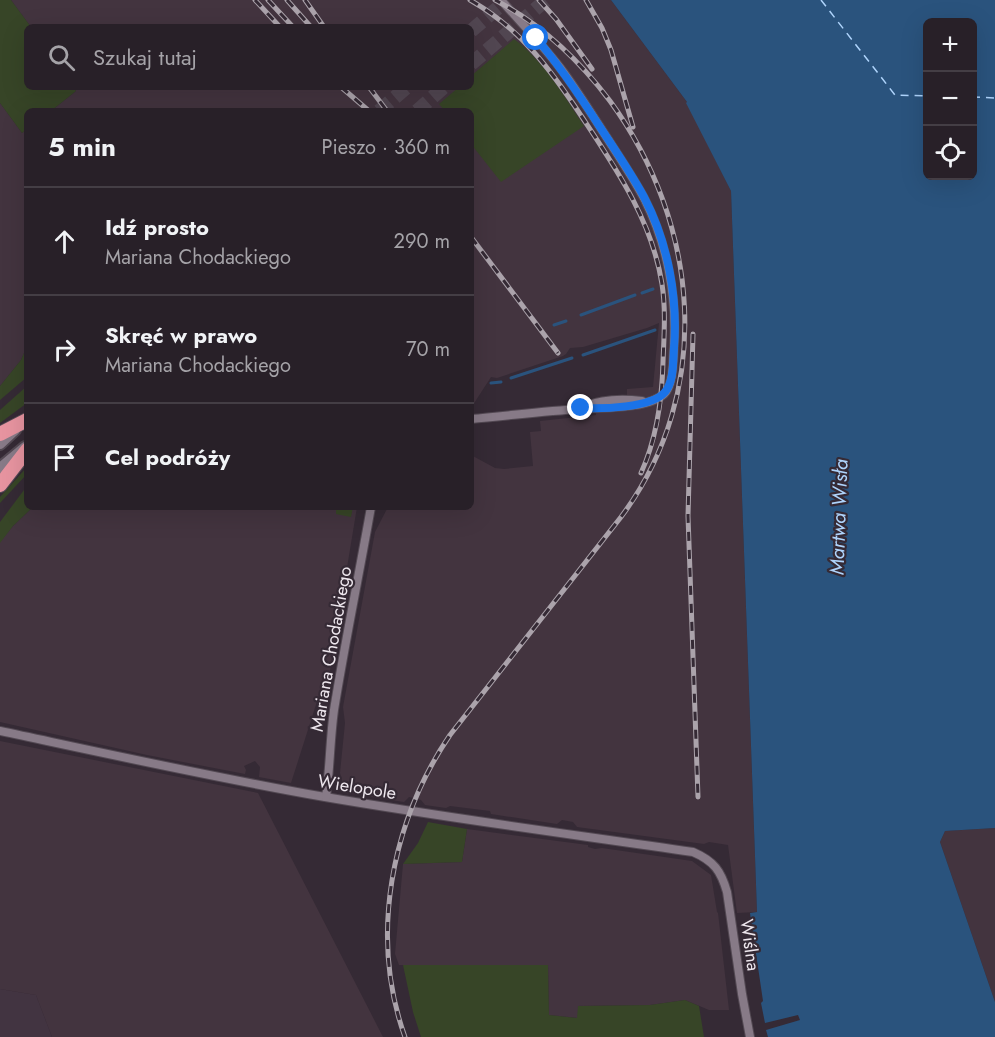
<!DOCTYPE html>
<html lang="pl">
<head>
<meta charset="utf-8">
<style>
  body { margin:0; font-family:Jost,sans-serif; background:#302830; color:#f1f3f6 }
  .controls { position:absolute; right:18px; top:18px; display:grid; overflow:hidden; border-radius:9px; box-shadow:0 6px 24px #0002 }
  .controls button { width:54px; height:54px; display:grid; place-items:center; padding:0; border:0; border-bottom:2px solid #443e45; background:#282028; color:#f1f3f6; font:30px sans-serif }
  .stop { position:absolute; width:18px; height:18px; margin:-14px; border:4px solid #1a73e8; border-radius:50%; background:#fff }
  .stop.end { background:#1a73e8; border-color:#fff; box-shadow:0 2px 6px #0008 }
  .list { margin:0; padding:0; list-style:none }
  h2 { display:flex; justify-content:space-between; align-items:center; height:78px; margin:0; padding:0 24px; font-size:26px }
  h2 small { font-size:20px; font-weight:400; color:#a5a3a8 }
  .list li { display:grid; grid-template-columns:39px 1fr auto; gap:18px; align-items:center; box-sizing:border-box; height:108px; padding:0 24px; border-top:2px solid #443e45 }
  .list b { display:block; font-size:22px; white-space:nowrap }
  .list p { margin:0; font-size:20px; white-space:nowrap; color:#a5a3a8 }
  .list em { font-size:20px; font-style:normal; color:#a5a3a8 }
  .icon { flex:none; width:33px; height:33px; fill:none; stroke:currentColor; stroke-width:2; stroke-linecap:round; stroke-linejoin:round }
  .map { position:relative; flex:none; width:995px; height:1037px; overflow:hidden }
  .search { position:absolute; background:#282028; box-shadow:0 6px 24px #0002; left:24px; top:24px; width:450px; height:66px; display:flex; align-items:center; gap:15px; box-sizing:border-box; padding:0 21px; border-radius:9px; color:#a5a3a8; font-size:22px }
  .panel { position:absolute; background:#282028; box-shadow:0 6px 24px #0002; left:24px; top:108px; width:450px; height:402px; border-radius:9px }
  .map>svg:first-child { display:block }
  .commercial { fill:#423441 }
  .industrial { fill:#43343f }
  .green { fill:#374527 }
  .water { fill:#2a537d; fill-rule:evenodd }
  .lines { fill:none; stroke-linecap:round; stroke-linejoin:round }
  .stream { stroke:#2a537d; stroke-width:3 }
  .ferry { stroke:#aed3fb; stroke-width:1.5; stroke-dasharray:8 6; stroke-linecap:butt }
  .trunk-tunnel { stroke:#514651; stroke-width:14; stroke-dasharray:14 7; stroke-linecap:butt }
  .minor-casing { stroke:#534953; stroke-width:10 }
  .secondary-casing { stroke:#534953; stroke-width:14 }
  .trunk-casing { stroke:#534953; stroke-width:16 }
  .minor { stroke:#877a87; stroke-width:8 }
  .secondary { stroke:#877a87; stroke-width:10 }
  .trunk { stroke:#e794a0; stroke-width:14 }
  .rail-casing { stroke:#aba3ab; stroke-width:5 }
  .rail { stroke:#352a35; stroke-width:3; stroke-dasharray:9; stroke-linecap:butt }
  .route { stroke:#1a73e8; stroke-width:8 }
  .labels { text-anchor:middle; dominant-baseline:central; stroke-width:4.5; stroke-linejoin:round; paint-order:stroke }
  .street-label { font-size:18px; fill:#eee7ee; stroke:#352a35 }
  .water-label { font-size:20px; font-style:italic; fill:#aed3fb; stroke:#352a35 }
</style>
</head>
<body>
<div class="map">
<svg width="995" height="1037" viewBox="0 0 995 1037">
  <rect width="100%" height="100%" fill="#352a35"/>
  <path class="commercial" d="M 0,989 L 36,995 L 52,1037 L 0,1037 Z"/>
  <g class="industrial">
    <path d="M 11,0 L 611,0 L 687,102 L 731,191 L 757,912 L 737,913 L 728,845 L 709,842 L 704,844 L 577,827 L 573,822 L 562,820 L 557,824 L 491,814 L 490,811 L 450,806 L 446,808 L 425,805 L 421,800 L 409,797 L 404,802 L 345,793 L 340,773 L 345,723 L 343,707 L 375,532 L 388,507 L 471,507 L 471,455 L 495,468 L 504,469 L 533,466 L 530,432 L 541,431 L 540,421 L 596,415 L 595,398 L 627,395 L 627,389 L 653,387 L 659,323 L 647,328 L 583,347 L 570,348 L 566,354 L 563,356 L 497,378 L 491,377 L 471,408 L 471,111 L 51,111 L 76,91 L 73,87 L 471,87 L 471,27 L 31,27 Z"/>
    <path d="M 0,103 L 22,133 L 27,129 L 27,350 L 24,353 L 21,360 L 0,386 Z"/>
    <path d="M 33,507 L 357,507 L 330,671 L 320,692 L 291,783 L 259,777 L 260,767 L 255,761 L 244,766 L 246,770 L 245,774 L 147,755 L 0,722 L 0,542 L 13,526 Z"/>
    <path d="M 0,741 L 258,793 L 383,1037 L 52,1037 L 36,995 L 0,989 Z"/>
    <path d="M 995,828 L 995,1002 L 940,842 L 945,831 Z"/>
    <path d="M 467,829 L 588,845 L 588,847 L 595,849 L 602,848 L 692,861 L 711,875 L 717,912 L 718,913 L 729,1010 L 709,1010 L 685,1000 L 650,1005 L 578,1006 L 578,1018 L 549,1015 L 548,965 L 399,965 L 395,954 L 403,864 L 462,862 Z"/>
  </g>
  <g class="green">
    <path d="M 0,0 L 11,0 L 31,27 L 27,27 L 27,87 L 73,87 L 76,91 L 51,111 L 27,111 L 27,129 L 22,133 L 0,103 Z"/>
    <path d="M 514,39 C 544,61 564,96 584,126 L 501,182 L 471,144 L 471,111 L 445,111 L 439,104 L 459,87 L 471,87 L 471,76 Z"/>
    <path d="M 27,350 L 27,377 L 0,400 L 0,386 L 21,360 L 24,353 Z"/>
    <path d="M 27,386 L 27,403 L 0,423 L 0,410 Z"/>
    <path d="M 27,467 L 27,474 L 0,503 L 0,497 Z"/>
    <path d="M 27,486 L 27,507 L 33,507 L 13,526 L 0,543 L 0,522 Z"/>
    <path d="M 336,507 L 353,507 L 351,517 L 336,514 Z"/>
    <path d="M 428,822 L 467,829 L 462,862 L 403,864 L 418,843 Z"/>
    <path d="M 403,965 L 548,965 L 549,1015 L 577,1018 L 578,1006 L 650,1005 L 685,1000 L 699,1006 L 704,1037 L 421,1037 L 413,1012 Z"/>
  </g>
  <path class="water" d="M 611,0 L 995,0 L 995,828 L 945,831 L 940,842 L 995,1002 L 995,1037 L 768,1037 L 766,1030 L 800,1020 L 798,1015 L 765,1023 L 761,1003 L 763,1001 L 750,913 L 757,912 L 731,191 L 686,103 L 687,102 ZM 972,22 L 972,176 L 928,176 L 928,22 Z"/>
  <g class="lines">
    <g class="stream">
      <path d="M 642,293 L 653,289"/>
      <path d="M 581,315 L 635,295"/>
      <path d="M 554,325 L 566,321"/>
      <path d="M 583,355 L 655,330"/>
      <path d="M 511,378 L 572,358"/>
      <path d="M 491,383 L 501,382"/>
    </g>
    <g class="ferry">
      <path d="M 821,0 L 895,95 L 928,96"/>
      <path d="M 972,97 L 995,98"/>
    </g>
    <g class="trunk-tunnel">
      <path d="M 471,31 L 507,0"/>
      <path d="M 471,64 L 546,0"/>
      <path d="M 379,111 L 407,87"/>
      <path d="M 417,111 L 444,87"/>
    </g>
    <g class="minor-casing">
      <g id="minor">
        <path d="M 586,406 C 603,399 625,399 642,401"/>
        <path d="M 471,419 C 507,416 544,411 580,409 C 601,407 648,409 664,394 C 674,385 673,358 674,346 C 677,296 667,244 645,200 C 634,179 621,160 609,141 C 594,118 580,95 564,73 C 545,47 522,24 501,0"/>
        <path d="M 0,731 C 108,754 216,778 325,797 C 447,818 570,834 693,852 C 714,861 721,871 727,892 L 742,994 L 750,1037"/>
        <path d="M 326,797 C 330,768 330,739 334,710 C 345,642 359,575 371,507"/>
      </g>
    </g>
    <g class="secondary-casing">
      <g id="secondary">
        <path d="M 0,444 L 15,430"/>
        <path d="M 0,468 L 25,447"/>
      </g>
    </g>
    <g class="trunk-casing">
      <g id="trunk">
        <path d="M 0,434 L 27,420"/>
        <path d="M 0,485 L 27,450"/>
      </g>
    </g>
    <use href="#minor" class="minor"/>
    <use href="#secondary" class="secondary"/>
    <use href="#trunk" class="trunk"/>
    <g class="rail-casing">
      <g id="rail">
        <path d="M 255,0 L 280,27"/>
        <path d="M 268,0 L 293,27"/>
        <path d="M 287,0 L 311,27"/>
        <path d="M 305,0 L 324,27"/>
        <path d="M 470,0 C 521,29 551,70 582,117 C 617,170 652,221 662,284 C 666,310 664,336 663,362 C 662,400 657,438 641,473"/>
        <path d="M 539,0 L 556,19 L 592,69"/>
        <path d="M 586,0 L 602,28 L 611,50 L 633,127"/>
        <path d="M 341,87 L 369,111"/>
        <path d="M 369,87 L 387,111"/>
        <path d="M 471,237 L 558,353"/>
        <path d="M 693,334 L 688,516 L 698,797"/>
        <path d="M 405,1037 C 369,937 391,822 450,735 L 621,517 C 715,391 700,224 610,101 C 579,60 541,24 495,0"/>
      </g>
    </g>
    <use href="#rail" class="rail"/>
  </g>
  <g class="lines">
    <path class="route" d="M 536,38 C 560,66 580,96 600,127 C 615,150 631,173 644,197 C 668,243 678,297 674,348 C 673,361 674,382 665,392 C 652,408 601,409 581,408"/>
  </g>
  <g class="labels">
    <g class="street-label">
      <text transform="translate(331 649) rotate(-80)">Mariana Chodackiego</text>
      <text transform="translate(357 787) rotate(9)">Wielopole</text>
      <text transform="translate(750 945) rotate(82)">Wiślna</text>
    </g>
    <g class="water-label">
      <text transform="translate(839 517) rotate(-88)">Martwa Wisła</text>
    </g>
  </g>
</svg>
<div class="controls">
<button>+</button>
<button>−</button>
<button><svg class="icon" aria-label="locate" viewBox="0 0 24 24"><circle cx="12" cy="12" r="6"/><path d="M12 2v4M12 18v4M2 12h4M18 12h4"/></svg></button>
</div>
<div class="stop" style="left:536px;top:38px"></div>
<div class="stop end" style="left:581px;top:408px"></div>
<div class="search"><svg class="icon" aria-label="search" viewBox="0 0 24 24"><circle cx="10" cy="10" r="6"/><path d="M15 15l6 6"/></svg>Szukaj tutaj</div>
<section class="panel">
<h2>5 min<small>Pieszo · 360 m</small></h2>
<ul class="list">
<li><svg class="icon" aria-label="ahead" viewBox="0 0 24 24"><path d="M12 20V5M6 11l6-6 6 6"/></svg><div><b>Idź prosto</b><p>Mariana Chodackiego</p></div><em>290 m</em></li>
<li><svg class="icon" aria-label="right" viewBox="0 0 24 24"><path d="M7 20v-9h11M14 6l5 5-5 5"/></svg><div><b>Skręć w prawo</b><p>Mariana Chodackiego</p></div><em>70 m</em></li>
<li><svg class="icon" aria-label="arrive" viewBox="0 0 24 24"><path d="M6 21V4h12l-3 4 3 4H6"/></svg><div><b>Cel podróży</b></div></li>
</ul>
</section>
</div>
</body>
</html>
